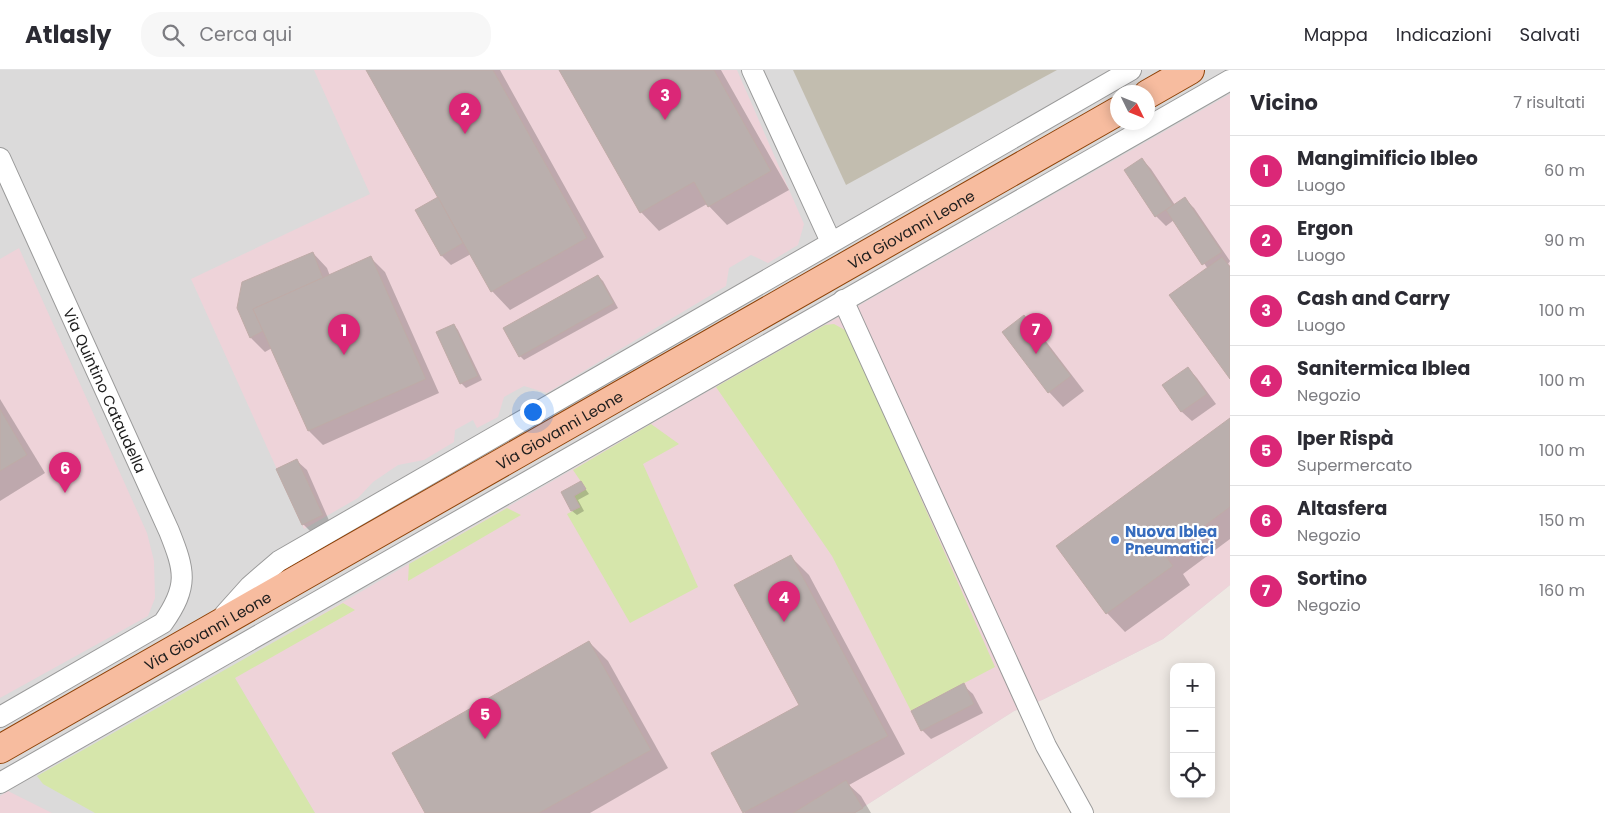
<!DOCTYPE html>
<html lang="it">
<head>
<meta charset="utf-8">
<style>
  body { margin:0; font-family:Poppins,sans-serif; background:#f7f7f7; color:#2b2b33 }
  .controls { position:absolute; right:15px; bottom:15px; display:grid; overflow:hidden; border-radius:10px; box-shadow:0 2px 12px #0003 }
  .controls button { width:45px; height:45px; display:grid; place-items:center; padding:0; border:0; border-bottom:1px solid #e1e1e2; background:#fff; color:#2b2b33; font:25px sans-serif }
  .compass { position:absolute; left:1110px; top:15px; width:45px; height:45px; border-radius:50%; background:#fff; box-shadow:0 2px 12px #0003; rotate:133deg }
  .you { position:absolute; left:532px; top:341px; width:18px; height:18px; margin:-12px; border:4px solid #fff; border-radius:50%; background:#1a73e8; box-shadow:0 0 0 8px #1a73e833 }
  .badge { display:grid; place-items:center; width:32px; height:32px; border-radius:50%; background:#db2777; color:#fff; font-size:16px; font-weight:700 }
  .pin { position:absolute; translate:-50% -41px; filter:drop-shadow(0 1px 2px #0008) }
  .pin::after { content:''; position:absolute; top:26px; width:18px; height:15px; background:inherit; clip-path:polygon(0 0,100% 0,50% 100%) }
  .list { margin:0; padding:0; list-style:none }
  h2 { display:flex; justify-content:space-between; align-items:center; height:65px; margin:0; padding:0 20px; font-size:21px }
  h2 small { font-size:16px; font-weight:400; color:#7c7c81 }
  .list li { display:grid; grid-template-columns:32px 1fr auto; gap:15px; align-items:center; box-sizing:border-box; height:70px; padding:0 20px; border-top:1px solid #e1e1e2 }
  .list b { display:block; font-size:19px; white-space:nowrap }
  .list p { margin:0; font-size:16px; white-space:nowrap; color:#7c7c81 }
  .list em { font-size:16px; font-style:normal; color:#7c7c81 }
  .icon { flex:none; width:28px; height:28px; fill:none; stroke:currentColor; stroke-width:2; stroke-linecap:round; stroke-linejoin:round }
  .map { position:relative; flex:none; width:1230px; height:743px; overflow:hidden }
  header { display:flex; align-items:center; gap:30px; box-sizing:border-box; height:70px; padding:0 25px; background:#fff; border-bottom:1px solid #e1e1e2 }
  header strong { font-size:24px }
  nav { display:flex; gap:28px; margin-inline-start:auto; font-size:18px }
  .search { width:350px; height:45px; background:#f7f7f7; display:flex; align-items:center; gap:12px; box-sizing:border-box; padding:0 18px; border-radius:20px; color:#7c7c81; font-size:19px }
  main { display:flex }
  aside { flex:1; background:#fff }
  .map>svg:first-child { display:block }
  .residential { fill:#dbdada; fill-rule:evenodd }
  .commercial { fill:#eed3d9 }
  .construction { fill:#c2bdaf }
  .grass { fill:#d6e6ab }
  .shadow { fill:#0003 }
  .building { fill:#baafad; stroke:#bfaba7 }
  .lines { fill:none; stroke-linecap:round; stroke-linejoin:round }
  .street-casing { stroke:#9a9a9a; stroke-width:22 }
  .primary-casing { stroke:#8f4207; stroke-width:30 }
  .street { stroke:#fff; stroke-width:20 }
  .primary { stroke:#f7bc9f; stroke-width:28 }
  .shop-dot { fill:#3f7fe0; stroke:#fff; stroke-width:2 }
  .labels { text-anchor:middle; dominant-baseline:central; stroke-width:4.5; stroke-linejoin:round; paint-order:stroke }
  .street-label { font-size:15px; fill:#1d1d1d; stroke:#fff }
  .shop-label { font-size:15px; font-weight:bold; fill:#366cbe; stroke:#fff; text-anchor:start }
</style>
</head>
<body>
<header>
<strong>Atlasly</strong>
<div class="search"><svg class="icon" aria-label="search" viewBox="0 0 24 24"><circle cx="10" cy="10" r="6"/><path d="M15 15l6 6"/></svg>Cerca qui</div>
<nav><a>Mappa</a><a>Indicazioni</a><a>Salvati</a></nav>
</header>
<main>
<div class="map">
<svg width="1230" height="743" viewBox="0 0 1230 743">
  <rect width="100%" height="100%" fill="#eee8e3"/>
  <path class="residential" d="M 0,0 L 1230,0 L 1230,515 L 1163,569 L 1042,630 L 1014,641 L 854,743 L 0,743 ZM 1118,22 L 1148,22 L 1148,52 L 1118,52 Z"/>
  <g class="commercial">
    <path d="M 314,0 L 737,0 L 804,154 L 798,175 L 768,193 L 751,185 L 729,198 L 726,216 L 547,323 L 524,316 L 504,327 L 498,347 L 477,358 L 473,350 L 455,360 L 454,372 L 424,390 L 398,395 L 373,412 L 358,428 L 304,459 L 191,209 L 370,124 Z"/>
    <path d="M 1230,24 L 1230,515 L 1163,569 L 1042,630 L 1014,641 L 854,743 L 315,743 L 229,598 L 651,354 Z"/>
    <path d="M 19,178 L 147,463 L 154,491 L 155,528 L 148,546 L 0,628 L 0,189 Z"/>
    <path d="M 8,721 L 52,743 L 0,743 L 0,726 Z"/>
  </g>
  <path class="construction" d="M 793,0 L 1057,0 L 846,115 Z"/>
  <g class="grass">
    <path d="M 834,254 L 845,260 L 849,265 L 995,597 L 911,641 L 832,486 L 716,317 L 825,255 Z"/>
    <path d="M 651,354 L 679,374 L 643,394 L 698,517 L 630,553 L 567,444 L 580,437 L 574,426 L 586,419 L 573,400 Z"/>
    <path d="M 507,438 L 521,445 L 408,511 L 409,494 Z"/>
    <path d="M 343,533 L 355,540 L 235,608 L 315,743 L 95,743 L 43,714 L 37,706 Z"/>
  </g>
  <g class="shadow">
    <path d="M 367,0 L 500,0 L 604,187 L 510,240 L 492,221 L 471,184 L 451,195 L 442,186 L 439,128 Z"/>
    <path d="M 561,0 L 721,0 L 789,120 L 727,155 L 707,134 L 659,161 L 641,142 Z"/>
    <path d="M 1142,89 L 1151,99 L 1175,135 L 1185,129 L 1194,138 L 1230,191 L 1228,194 L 1230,196 L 1230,307 L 1208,199 L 1174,150 L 1166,156 L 1156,146 L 1125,100 Z"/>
    <path d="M 313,183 L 327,198 L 330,206 L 371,188 L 385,202 L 439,323 L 323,375 L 309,361 L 272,278 L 265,282 L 251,268 L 239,238 Z"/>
    <path d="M 598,206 L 603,211 L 618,238 L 524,290 L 520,286 Z"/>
    <path d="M 1024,246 L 1038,261 L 1084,321 L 1063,337 L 1049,322 L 1003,262 Z"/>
    <path d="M 454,255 L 458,260 L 482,310 L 466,318 L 461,313 Z"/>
    <path d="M 1188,298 L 1197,308 L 1216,334 L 1192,351 L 1182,342 L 1164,315 Z"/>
    <path d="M 0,329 L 45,403 L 0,431 Z"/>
    <path d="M 1230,350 L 1230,469 L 1183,504 L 1190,515 L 1125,562 L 1107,543 Z"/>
    <path d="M 297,391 L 307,400 L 331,455 L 312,463 L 303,454 Z"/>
    <path d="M 581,413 L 589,424 L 578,430 L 584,441 L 577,445 L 572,441 L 563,423 Z"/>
    <path d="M 791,487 L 809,505 L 905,684 L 849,715 L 861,726 L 871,743 L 745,743 L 713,683 L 801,636 Z"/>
    <path d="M 589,572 L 608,591 L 668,698 L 590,743 L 427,743 Z"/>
    <path d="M 963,615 L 973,624 L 983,643 L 931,669 L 922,660 Z"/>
  </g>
  <g class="building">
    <path d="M 366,0 L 493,0 L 587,168 L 491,222 Z"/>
    <path d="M 559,0 L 714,0 L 771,101 L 708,137 L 694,112 L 640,143 Z"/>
    <path d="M 1142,88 L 1173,135 L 1155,147 L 1124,100 Z"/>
    <path d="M 438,127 L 463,173 L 441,186 L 415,140 Z"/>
    <path d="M 1185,127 L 1222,182 L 1202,195 L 1166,140 Z"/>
    <path d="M 313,182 L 323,208 L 253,239 L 263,261 L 250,268 L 237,238 L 242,212 Z"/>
    <path d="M 371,186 L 426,309 L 308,361 L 253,239 Z"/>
    <path d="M 1222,187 L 1230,197 L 1230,309 L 1169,225 Z"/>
    <path d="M 598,205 L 614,233 L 519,287 L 503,258 Z"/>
    <path d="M 1024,245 L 1071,306 L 1048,323 L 1002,262 Z"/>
    <path d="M 454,254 L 478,306 L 460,314 L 436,262 Z"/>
    <path d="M 1188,297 L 1207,324 L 1181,342 L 1162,315 Z"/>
    <path d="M 0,339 L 27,385 L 0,401 Z"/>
    <path d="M 1230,348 L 1230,437 L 1165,485 L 1173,496 L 1106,544 L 1056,476 Z"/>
    <path d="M 297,389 L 323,445 L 302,455 L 276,399 Z"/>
    <path d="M 581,411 L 586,419 L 574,426 L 580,437 L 571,441 L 561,422 Z"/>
    <path d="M 791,485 L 888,666 L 743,743 L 711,683 L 799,635 L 734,515 Z"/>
    <path d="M 589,571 L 651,680 L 539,743 L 425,743 L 392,683 Z"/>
    <path d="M 964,613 L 974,634 L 921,661 L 911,641 Z"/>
    <path d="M 846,710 L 863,738 L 854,743 L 793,743 Z"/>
  </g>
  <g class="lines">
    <g class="street-casing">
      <g id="street">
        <path d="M 752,0 L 831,172"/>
        <path id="s1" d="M 0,88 L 169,461 C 185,501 189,516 163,553 L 0,647"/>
        <path d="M 843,230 L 1046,676 L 1083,743"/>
        <path d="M 224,545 L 250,516 L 279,491 L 1131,0"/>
        <path d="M 0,713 L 1230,10"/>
      </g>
    </g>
    <g class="primary-casing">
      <g id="primary">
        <path d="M 1148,24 L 1190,0"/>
        <path id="s2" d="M 0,679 L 1118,41"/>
      </g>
    </g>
    <use href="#street" class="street"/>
    <use href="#primary" class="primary"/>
  </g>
  <circle class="shop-dot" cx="1115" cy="470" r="5"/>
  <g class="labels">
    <g class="street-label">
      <text stroke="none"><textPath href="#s2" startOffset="1049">Via Giovanni Leone</textPath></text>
      <text stroke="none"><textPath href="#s1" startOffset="255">Via Quintino Cataudella</textPath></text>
      <text stroke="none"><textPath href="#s2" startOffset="644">Via Giovanni Leone</textPath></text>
      <text stroke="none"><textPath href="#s2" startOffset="239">Via Giovanni Leone</textPath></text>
    </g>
    <g class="shop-label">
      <text x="1125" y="461">Nuova Iblea<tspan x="1125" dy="17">Pneumatici</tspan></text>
    </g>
  </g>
</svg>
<div class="controls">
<button>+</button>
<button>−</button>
<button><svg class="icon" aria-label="locate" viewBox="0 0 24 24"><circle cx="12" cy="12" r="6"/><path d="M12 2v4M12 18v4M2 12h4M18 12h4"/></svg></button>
</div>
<svg class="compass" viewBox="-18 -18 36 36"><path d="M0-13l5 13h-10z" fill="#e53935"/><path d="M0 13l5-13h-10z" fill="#7c7c81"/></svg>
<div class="you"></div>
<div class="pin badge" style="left:344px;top:285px">1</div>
<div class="pin badge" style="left:465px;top:64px">2</div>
<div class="pin badge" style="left:665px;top:50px">3</div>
<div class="pin badge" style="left:784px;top:552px">4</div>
<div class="pin badge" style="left:485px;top:669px">5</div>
<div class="pin badge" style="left:65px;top:423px">6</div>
<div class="pin badge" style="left:1036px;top:284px">7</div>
</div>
<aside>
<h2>Vicino<small>7 risultati</small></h2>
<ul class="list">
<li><span class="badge">1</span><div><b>Mangimificio Ibleo</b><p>Luogo</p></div><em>60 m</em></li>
<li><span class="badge">2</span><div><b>Ergon</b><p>Luogo</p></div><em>90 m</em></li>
<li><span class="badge">3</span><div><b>Cash and Carry</b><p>Luogo</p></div><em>100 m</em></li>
<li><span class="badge">4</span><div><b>Sanitermica Iblea</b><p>Negozio</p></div><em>100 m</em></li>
<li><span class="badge">5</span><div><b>Iper Rispà</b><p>Supermercato</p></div><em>100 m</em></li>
<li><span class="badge">6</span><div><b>Altasfera</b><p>Negozio</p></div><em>150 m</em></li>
<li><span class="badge">7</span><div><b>Sortino</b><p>Negozio</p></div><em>160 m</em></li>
</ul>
</aside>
</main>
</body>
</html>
